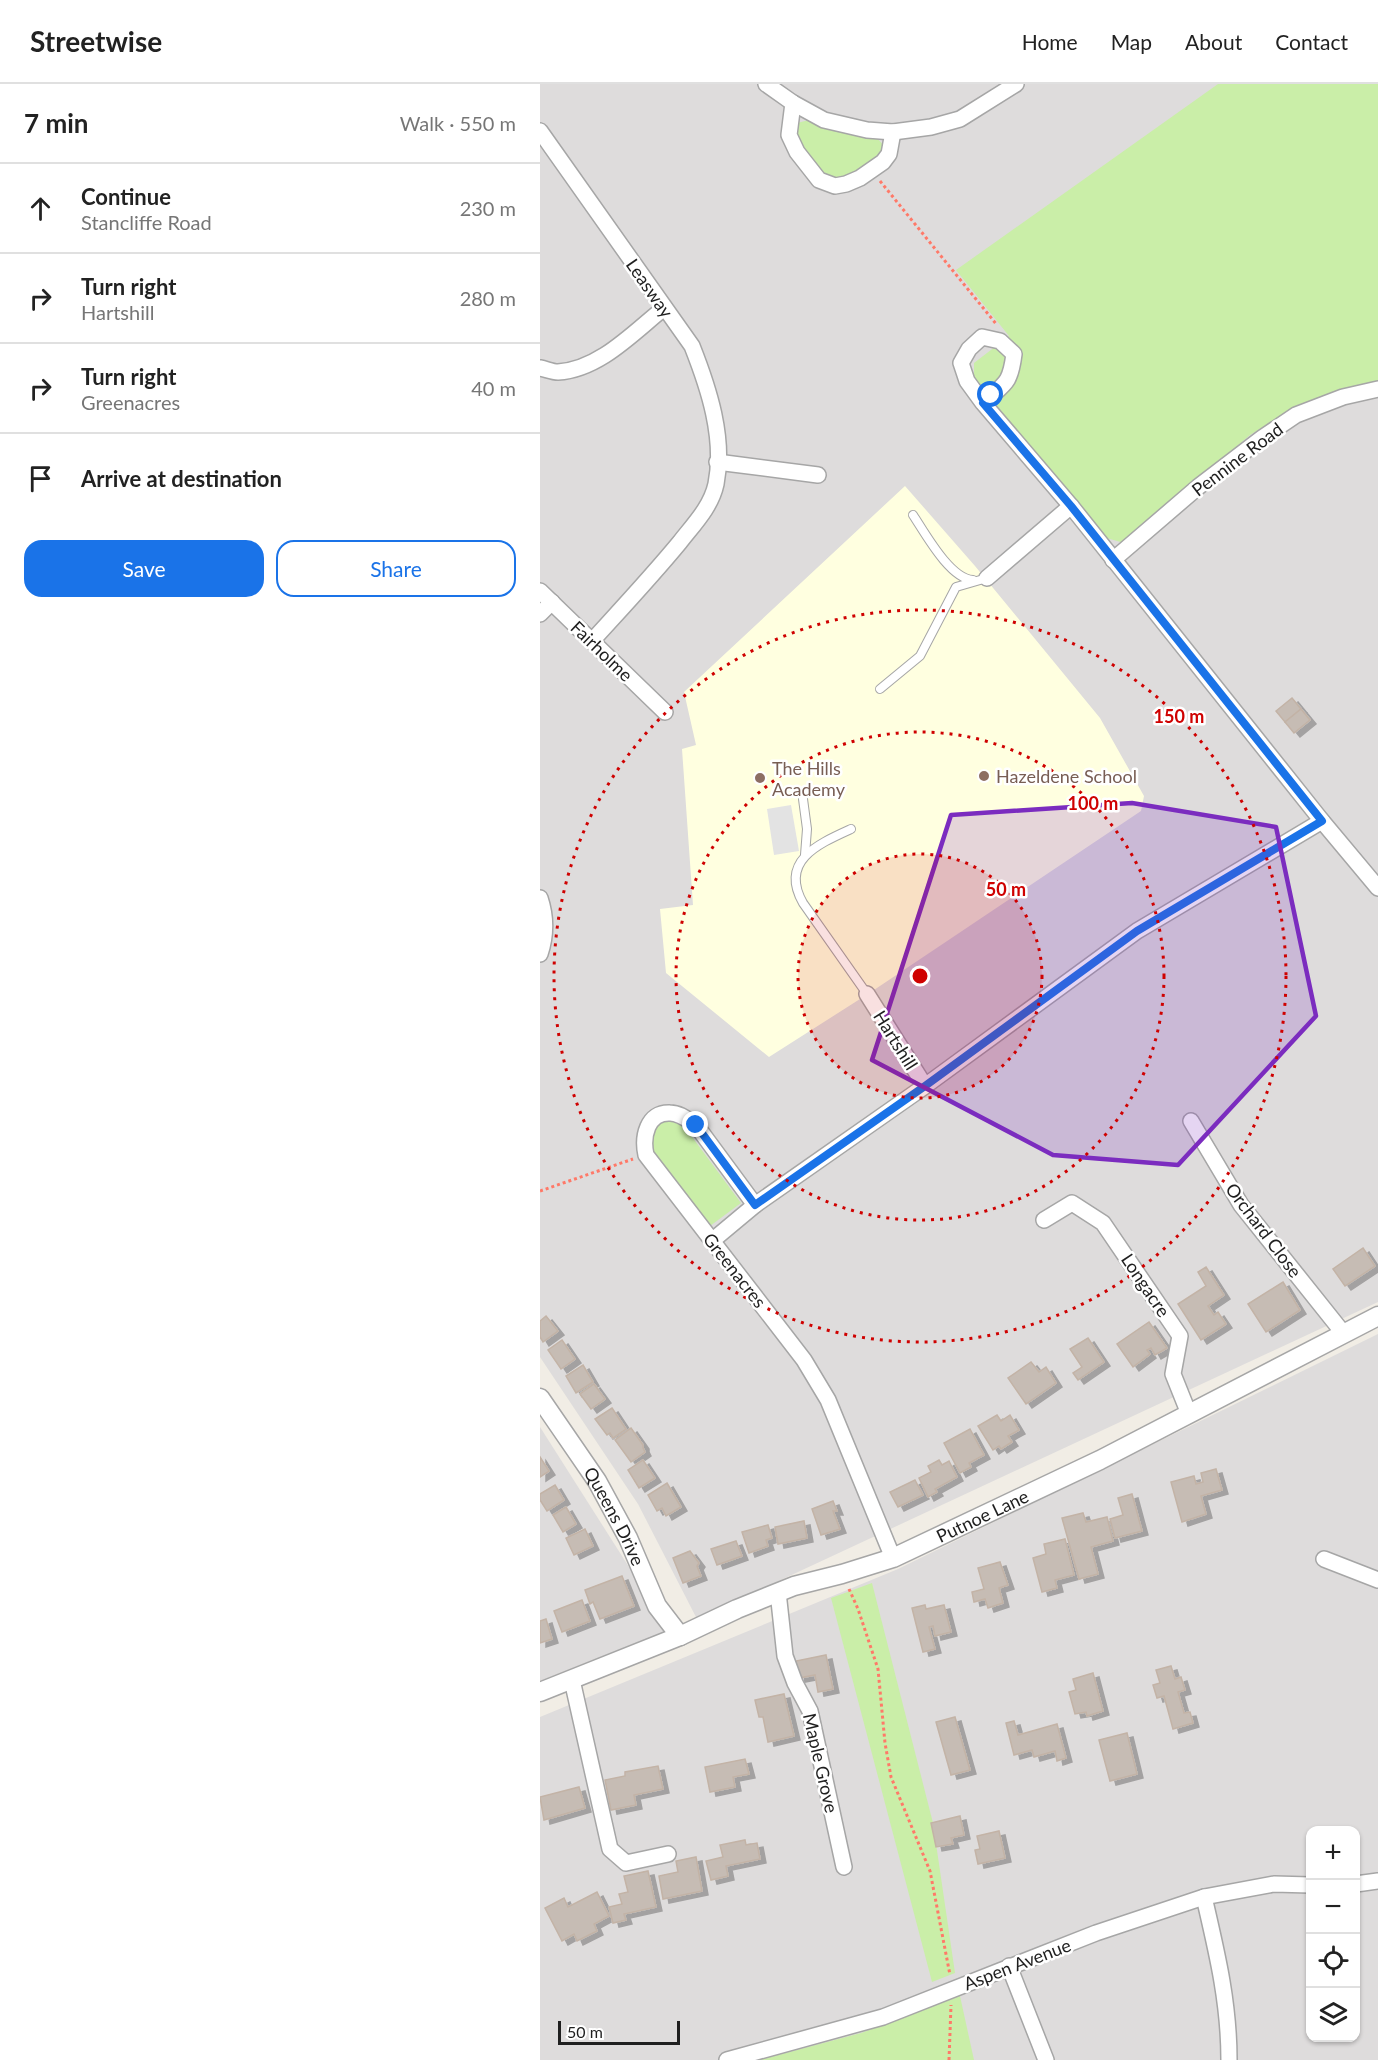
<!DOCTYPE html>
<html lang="en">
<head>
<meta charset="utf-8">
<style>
  body { margin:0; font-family:Lato,sans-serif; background:#f6f6f6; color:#222 }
  .controls { position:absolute; right:18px; bottom:18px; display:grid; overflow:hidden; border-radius:12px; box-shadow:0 2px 4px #0004 }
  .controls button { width:54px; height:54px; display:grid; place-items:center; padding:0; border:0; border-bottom:2px solid #e0e0e0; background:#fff; color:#222; font:30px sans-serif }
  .scale { position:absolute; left:18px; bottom:15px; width:122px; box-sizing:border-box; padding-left:6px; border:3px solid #1f1f1f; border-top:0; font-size:16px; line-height:21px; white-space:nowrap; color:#1f1f1f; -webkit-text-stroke:4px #fff; paint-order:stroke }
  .stop { position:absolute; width:18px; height:18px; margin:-14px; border:4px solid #1a73e8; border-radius:50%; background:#fff }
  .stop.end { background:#1a73e8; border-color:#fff; box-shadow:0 2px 6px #0008 }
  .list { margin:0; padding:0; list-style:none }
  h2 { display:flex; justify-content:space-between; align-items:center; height:78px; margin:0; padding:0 24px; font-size:26px }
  h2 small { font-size:20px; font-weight:400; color:#767676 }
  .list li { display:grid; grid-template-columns:39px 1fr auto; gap:18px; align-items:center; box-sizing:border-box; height:90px; padding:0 24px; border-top:2px solid #e0e0e0 }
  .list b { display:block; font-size:22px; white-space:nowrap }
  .list p { margin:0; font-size:20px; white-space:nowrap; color:#767676 }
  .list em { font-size:20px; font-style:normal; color:#767676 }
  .actions { display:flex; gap:12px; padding:18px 24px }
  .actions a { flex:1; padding:14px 0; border:2px solid #1a73e8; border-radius:18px; text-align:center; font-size:21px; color:#1a73e8 }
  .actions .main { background:#1a73e8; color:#fff }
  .icon { flex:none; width:33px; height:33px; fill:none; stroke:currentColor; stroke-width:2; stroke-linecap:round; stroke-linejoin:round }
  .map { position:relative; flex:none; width:838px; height:1976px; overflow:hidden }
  header { display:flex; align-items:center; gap:36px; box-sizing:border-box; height:84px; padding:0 30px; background:#fff; border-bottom:2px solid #e0e0e0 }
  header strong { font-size:28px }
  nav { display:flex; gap:33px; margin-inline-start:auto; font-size:21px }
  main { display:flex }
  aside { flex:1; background:#fff }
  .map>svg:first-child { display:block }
  .residential { fill:#dedcdc; fill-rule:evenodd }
  .education { fill:#ffffe0 }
  .grass { fill:#caeea8 }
  .parking { fill:#e3e3e3 }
  .building { fill:#c6bcb4; stroke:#c3b3a6; stroke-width:1.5; filter:url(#shadow) }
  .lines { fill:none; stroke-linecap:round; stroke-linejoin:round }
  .service-casing { stroke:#a6a6a6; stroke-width:10 }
  .minor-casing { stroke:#a6a6a6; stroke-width:18 }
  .tertiary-casing { stroke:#a6a6a6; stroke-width:21 }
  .path { stroke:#ff7968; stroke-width:3; stroke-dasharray:3 3; stroke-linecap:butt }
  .service { stroke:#fff; stroke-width:8 }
  .minor { stroke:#fff; stroke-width:15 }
  .tertiary { stroke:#fff; stroke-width:18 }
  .route { stroke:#1a73e8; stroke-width:8 }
  .marked { fill:#7b2cbf; fill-opacity:0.2; stroke:#7b2cbf; stroke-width:4.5; stroke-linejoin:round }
  .ring { fill:none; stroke:#cf0100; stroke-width:3; stroke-dasharray:3 6 }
  .education-dot { fill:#8d6e63; stroke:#fff; stroke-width:2 }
  .labels { text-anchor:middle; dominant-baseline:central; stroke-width:5; stroke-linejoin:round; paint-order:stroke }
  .street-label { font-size:18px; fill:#1f1f1f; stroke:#fff }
  .education-label { font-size:18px; fill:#785e54; stroke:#fff; text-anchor:start }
  .centre { fill:#cf0100; stroke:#fff; stroke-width:3 }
  .ring-label { font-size:18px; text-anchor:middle; font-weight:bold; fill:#cf0100; stroke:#fff; stroke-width:5; stroke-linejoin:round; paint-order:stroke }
</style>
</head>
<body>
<header>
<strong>Streetwise</strong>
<nav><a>Home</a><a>Map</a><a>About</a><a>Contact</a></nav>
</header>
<main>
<aside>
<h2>7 min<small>Walk · 550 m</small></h2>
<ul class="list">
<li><svg class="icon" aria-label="ahead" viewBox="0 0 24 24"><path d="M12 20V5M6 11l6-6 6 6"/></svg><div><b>Continue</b><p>Stancliffe Road</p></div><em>230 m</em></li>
<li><svg class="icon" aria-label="right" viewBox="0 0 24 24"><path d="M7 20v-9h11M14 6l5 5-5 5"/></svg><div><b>Turn right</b><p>Hartshill</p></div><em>280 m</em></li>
<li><svg class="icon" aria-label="right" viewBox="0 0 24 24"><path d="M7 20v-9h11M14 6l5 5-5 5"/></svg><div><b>Turn right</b><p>Greenacres</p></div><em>40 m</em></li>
<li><svg class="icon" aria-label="arrive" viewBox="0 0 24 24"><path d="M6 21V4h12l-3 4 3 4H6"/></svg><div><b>Arrive at destination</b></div></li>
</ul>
<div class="actions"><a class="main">Save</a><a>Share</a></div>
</aside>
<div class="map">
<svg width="838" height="1976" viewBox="0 0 838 1976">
  <defs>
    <filter id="shadow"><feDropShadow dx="6" dy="4" stdDeviation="0" flood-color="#0004"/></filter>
  </defs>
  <rect width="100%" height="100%" fill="#f1ede5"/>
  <g class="residential">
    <path d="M 0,0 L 838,0 L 838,1218 L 157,1535 L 98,1420 L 0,1273 Z"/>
    <path d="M 838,1250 L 838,1976 L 0,1976 L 0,1633 L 358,1485 ZM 770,1746 L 816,1746 L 816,1954 L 770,1954 Z"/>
    <path d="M 0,1343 L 129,1546 L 0,1597 Z"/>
  </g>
  <path class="education" d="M 365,402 L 435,482 L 560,634 L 604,712 L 601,727 L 331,908 L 229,973 L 126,889 L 120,825 L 153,821 L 142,665 L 156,661 L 144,608 Z"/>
  <g class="grass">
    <path d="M 678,0 L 838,0 L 838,299 L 751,326 L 710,351 L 584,459 L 563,453 L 434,296 L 434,279 L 469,252 L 416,186 Z"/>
    <path d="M 269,36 L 298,48 L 338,55 L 344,62 C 339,74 331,78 321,85 C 283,109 275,85 255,56 L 257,39 Z"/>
    <path d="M 132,1036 L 144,1042 L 201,1119 L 170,1142 L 113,1069 C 109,1055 111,1049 120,1038 Z"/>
    <path d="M 332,1499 L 393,1739 L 415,1889 L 392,1898 L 291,1514 Z"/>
    <path d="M 420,1912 L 434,1976 L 219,1976 L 321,1949 Z"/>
  </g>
  <path class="parking" d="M 251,721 L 259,767 L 234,771 L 227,725 Z"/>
  <g class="building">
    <path d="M 752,614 L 761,625 L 745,638 L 736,627 Z"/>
    <path d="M 761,625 L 770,636 L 754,649 L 745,638 Z"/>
    <path d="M 823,1164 L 835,1182 L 805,1202 L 793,1185 Z"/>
    <path d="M 666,1183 L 684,1211 L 668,1222 L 674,1231 L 678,1228 L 686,1240 L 661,1256 L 638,1220 L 666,1202 L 658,1188 Z"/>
    <path d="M 743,1198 L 760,1226 L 726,1248 L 708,1220 Z"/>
    <path d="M 6,1232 L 18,1247 L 3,1258 L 0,1253 L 0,1237 Z"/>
    <path d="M 609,1238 L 627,1264 L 615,1271 L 611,1264 L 607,1266 L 610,1270 L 593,1283 L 577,1260 Z"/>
    <path d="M 548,1254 L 564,1278 L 538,1296 L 533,1289 L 542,1283 L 530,1265 Z"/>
    <path d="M 22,1256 L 35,1275 L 21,1285 L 8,1266 Z"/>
    <path d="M 491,1278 L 499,1288 L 506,1283 L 516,1299 L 486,1320 L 468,1294 Z"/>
    <path d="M 43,1281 L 53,1298 L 36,1309 L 26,1292 Z"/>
    <path d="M 54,1300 L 65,1315 L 51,1325 L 40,1310 Z"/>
    <path d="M 72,1324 L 86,1345 L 73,1354 L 70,1349 L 67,1351 L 55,1335 Z"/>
    <path d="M 457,1331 L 461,1337 L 470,1331 L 479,1346 L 468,1352 L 472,1358 L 461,1365 L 459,1362 L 453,1366 L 438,1342 Z"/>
    <path d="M 91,1344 L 103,1361 L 103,1364 L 105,1368 L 91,1378 L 75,1356 Z"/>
    <path d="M 430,1345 L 444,1371 L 429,1379 L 431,1383 L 420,1389 L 404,1359 Z"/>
    <path d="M 0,1373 L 9,1387 L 0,1393 Z"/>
    <path d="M 103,1376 L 115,1394 L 99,1404 L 88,1386 Z"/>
    <path d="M 399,1376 L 402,1381 L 409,1377 L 417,1393 L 395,1405 L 397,1408 L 388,1413 L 379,1394 L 391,1388 L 388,1382 Z"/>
    <path d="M 676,1385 L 682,1406 L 661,1412 L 666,1430 L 642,1438 L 631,1398 L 654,1392 L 656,1400 L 663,1398 L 661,1389 Z"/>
    <path d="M 375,1396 L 383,1411 L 358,1423 L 350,1408 Z"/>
    <path d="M 127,1399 L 141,1423 L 126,1432 L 122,1424 L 117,1427 L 108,1411 Z"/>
    <path d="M 15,1401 L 24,1416 L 7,1427 L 0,1416 L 0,1410 Z"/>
    <path d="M 592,1410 L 602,1447 L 575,1454 L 570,1435 L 583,1431 L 578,1414 Z"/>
    <path d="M 293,1417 L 297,1427 L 293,1427 L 300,1445 L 281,1451 L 272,1425 Z"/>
    <path d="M 26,1423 L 36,1440 L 23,1448 L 13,1431 Z"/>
    <path d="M 543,1429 L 546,1438 L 567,1433 L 573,1457 L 551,1463 L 558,1490 L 539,1495 L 522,1434 Z"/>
    <path d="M 264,1437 L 267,1454 L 238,1460 L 235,1443 Z"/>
    <path d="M 228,1441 L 232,1454 L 226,1456 L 228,1462 L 209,1469 L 202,1448 Z"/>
    <path d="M 45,1445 L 53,1462 L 34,1471 L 26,1454 Z"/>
    <path d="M 525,1455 L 534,1491 L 515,1496 L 517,1504 L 502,1508 L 493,1474 L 506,1470 L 504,1460 Z"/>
    <path d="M 196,1457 L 202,1472 L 177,1481 L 171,1465 Z"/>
    <path d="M 150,1467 L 159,1479 L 157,1482 L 161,1492 L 143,1499 L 133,1474 Z"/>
    <path d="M 460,1478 L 468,1501 L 459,1504 L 463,1519 L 448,1524 L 445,1515 L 434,1518 L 432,1508 L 444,1505 L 438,1484 Z"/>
    <path d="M 82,1492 L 94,1522 L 60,1535 L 53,1518 L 50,1520 L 45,1506 Z"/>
    <path d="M 42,1516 L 50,1537 L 22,1548 L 14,1527 Z"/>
    <path d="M 385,1521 L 386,1525 L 404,1521 L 411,1548 L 395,1552 L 393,1542 L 389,1543 L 395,1565 L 383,1568 L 372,1524 Z"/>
    <path d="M 6,1535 L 12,1555 L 0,1559 L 0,1537 Z"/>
    <path d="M 286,1571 L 293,1605 L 278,1608 L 275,1591 L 259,1594 L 256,1577 Z"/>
    <path d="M 631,1582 L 635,1595 L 641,1593 L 645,1606 L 638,1608 L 644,1629 L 650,1628 L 653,1639 L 633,1645 L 624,1612 L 617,1614 L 613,1601 L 620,1599 L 616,1586 Z"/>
    <path d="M 553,1589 L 563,1627 L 547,1632 L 546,1628 L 535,1630 L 529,1608 L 536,1606 L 533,1595 Z"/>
    <path d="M 244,1610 L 254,1652 L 228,1658 L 223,1633 L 219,1633 L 215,1616 Z"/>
    <path d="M 415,1633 L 430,1686 L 411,1691 L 396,1638 Z"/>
    <path d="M 474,1637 L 478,1651 L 517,1640 L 526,1674 L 517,1677 L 515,1667 L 494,1673 L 492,1666 L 474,1671 L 466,1639 Z"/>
    <path d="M 587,1649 L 597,1690 L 570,1697 L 559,1656 Z"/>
    <path d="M 205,1675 L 209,1690 L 193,1693 L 195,1703 L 170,1708 L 165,1683 Z"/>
    <path d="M 118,1682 L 123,1705 L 94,1711 L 96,1721 L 71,1726 L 65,1696 L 85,1692 L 85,1688 Z"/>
    <path d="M 39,1703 L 45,1724 L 4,1736 L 0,1713 Z"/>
    <path d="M 420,1732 L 424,1751 L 411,1754 L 413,1760 L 396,1763 L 391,1739 Z"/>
    <path d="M 459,1747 L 465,1774 L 438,1780 L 435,1766 L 440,1765 L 437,1752 Z"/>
    <path d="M 205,1756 L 206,1761 L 217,1759 L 220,1775 L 186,1782 L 188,1792 L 171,1796 L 166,1777 L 183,1773 L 180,1761 Z"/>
    <path d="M 156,1773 L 162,1807 L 123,1815 L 119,1792 L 138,1788 L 136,1777 Z"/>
    <path d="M 108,1787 L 116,1823 L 84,1830 L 86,1836 L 73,1839 L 69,1823 L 82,1820 L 79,1810 L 88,1808 L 84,1792 Z"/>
    <path d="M 57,1808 L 69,1832 L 54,1840 L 57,1847 L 37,1857 L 34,1850 L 22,1857 L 5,1824 L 24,1814 L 28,1823 Z"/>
  </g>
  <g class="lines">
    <g class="service-casing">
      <g id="service">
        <path d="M 373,431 C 385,449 410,495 433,496"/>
        <path d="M 340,605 L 380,572 L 416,503 L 447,494"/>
        <path d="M 263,715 L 267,745 L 265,771"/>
        <path d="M 311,745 C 278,760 239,777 263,819 L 327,910"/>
      </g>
    </g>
    <g class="minor-casing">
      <g id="minor">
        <path d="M 226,0 L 253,19 L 284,36 L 327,46 L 353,48 L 391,43 L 420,35 L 476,0"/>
        <path d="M 253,19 L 249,51 L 257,68 L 279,96 L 295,102 L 306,100 L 320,94 L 343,78 L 349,70 L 353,48"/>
        <path d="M 0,47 L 152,262 C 169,305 185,354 176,400 C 171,423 154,440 140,458 C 112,492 82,524 52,557"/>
        <path d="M 0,284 C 6,285 12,288 18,288 C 59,286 94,248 124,224"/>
        <path d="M 443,319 C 465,299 470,301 474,270 L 460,257 L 442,253 L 429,265 L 421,279 L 427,297 L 443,319 L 531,422 L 782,737 L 838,804"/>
        <path d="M 177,378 L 278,391"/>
        <path d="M 573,476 L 658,403 L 722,354 L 756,331 L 803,313 L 838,305"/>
        <path d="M 447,494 L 531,422"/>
        <path d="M 0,507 L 125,628"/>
        <path d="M 0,530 L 12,518"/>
        <path d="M 0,814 C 6,832 6,852 0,870"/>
        <path d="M 327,910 L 385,1002"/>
        <path d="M 651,1037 L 701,1121 L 804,1250"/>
        <path d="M 215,1121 L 156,1041 C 148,1036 140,1029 130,1029 C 107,1028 102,1053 106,1071 L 264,1276 L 288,1316 L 353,1474"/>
        <path d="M 504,1136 L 532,1119 L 563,1139 L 640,1252 L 633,1290 L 649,1330"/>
        <path d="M 173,1156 L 215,1121 L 385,1002 L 597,847 L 782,737"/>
        <path d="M 784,1475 L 838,1496"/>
        <path d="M 238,1508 L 245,1572 L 255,1599 L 270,1627 L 304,1783"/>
        <path d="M 32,1596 L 70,1765 L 86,1779 L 128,1770"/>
        <path d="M 816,1800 L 838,1797"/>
        <path d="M 664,1813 C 677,1869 689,1918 689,1976"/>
        <path d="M 469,1882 L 506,1976"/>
        <path d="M 187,1976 L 343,1933 L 556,1849 L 664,1813 L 734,1800 L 770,1801"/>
      </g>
    </g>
    <g class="tertiary-casing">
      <g id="tertiary">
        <path id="s1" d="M 0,1314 L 57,1397 L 88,1454 L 117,1522 L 140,1552"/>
        <path id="s2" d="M 0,1608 L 140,1552 L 197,1525 L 254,1502 L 302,1490 L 353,1474 L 560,1376 L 838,1232"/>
      </g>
    </g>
    <g class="path">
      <path d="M 340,97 L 457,241"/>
      <path d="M 0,1107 L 93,1075"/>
      <path d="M 309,1505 L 318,1525 L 338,1585 L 345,1659 L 351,1693 L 390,1787 L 410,1891"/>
      <path d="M 409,1976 L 411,1921"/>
    </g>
    <use href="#service" class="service"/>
    <use href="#minor" class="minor"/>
    <use href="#tertiary" class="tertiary"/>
  </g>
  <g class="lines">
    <path class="route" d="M 156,1041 L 215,1121 L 385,1002 L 597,847 L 782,737 L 531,422 L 443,319 L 451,311"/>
  </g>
  <path class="marked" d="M 592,719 L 736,743 L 776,932 L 638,1081 L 513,1071 L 332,976 L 411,731 Z"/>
  <circle cx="380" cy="892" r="122" fill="#cf0100" fill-opacity=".12"/>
  <g class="ring">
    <circle cx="380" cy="892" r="122"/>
    <circle cx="380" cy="892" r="244"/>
    <circle cx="380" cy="892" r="366"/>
  </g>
  <g class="education-dot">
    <circle cx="444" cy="692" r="6"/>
    <circle cx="220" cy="694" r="6"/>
  </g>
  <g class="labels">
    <g class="street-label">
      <text transform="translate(110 204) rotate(55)">Leasway</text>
      <text transform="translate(697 375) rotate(-37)">Pennine Road</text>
      <text transform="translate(62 567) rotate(44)">Fairholme</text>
      <text transform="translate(356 956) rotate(58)">Hartshill</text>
      <text transform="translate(724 1146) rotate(53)">Orchard Close</text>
      <text transform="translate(195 1186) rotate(52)">Greenacres</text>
      <text transform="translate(606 1201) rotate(56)">Longacre</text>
      <text stroke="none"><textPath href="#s1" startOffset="140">Queens Drive</textPath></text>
      <text stroke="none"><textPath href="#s2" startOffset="477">Putnoe Lane</textPath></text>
      <text transform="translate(281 1679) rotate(77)">Maple Grove</text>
      <text transform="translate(477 1880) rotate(-21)">Aspen Avenue</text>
    </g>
    <g class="education-label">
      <text x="232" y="684">The Hills<tspan x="232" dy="21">Academy</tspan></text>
      <text x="456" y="692">Hazeldene School</text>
    </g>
  </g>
  <circle cx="380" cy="892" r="9" class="centre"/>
  <g class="ring-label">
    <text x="639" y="639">150 m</text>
    <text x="553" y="726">100 m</text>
    <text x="466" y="812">50 m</text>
  </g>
</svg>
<div class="controls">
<button>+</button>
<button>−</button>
<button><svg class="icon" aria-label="locate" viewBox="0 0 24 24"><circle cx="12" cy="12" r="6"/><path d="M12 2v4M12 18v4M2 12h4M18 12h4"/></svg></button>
<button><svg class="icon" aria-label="layers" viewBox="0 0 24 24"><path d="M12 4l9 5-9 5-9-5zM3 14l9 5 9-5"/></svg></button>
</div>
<div class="scale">50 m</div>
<div class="stop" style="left:451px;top:311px"></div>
<div class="stop end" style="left:156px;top:1041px"></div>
</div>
</main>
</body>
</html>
